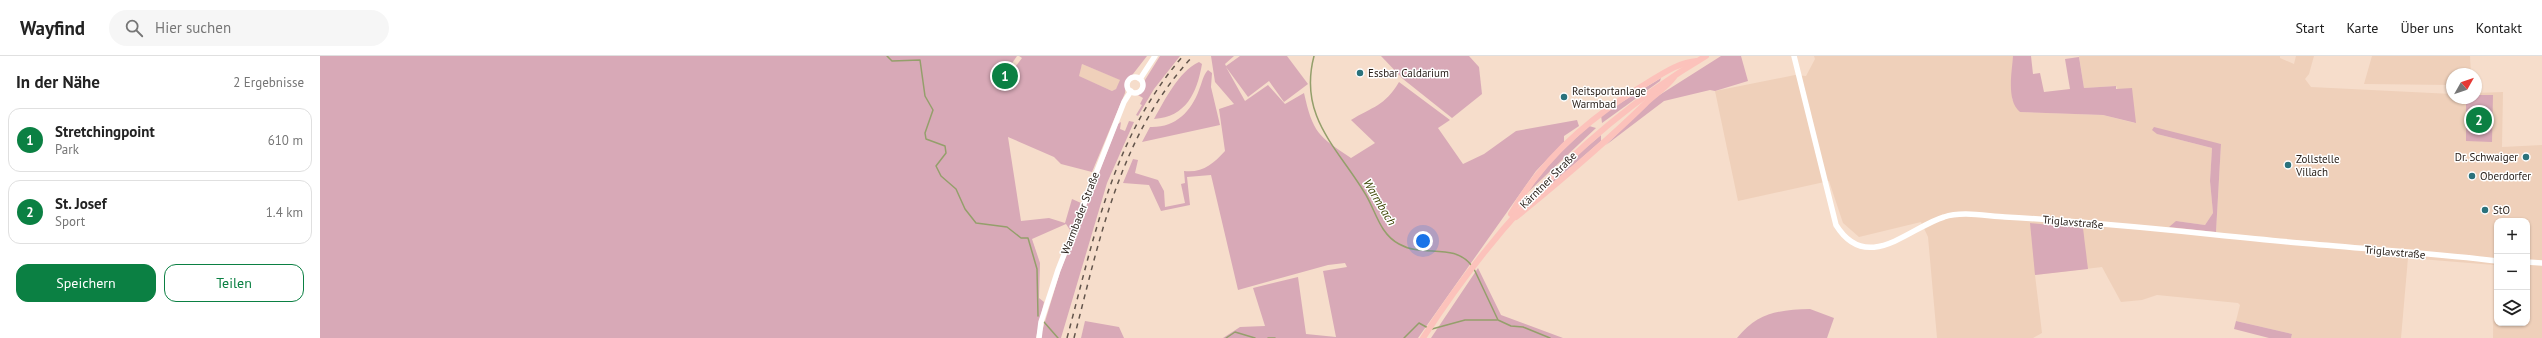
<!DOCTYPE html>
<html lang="de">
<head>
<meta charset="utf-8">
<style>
  body { margin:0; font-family:"PT Sans",sans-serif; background:#f6f6f6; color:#222 }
  .controls { position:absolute; right:12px; bottom:12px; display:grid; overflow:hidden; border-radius:8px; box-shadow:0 1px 3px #0004 }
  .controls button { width:36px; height:36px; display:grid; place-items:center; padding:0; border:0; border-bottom:1px solid #e0e0e0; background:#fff; color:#222; font:20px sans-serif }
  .compass { position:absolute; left:2126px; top:12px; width:36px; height:36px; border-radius:50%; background:#fff; box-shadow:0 1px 3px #0004; rotate:50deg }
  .you { position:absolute; left:1103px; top:185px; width:14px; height:14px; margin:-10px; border:3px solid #fff; border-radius:50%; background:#1a73e8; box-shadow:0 0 0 6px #1a73e833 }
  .badge { display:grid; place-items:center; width:26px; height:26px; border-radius:50%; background:#0b8043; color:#fff; font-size:13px; font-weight:700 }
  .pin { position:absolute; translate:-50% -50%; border:2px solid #fff; box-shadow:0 1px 4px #0006 }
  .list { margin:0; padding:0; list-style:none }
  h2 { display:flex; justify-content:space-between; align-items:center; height:52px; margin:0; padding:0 16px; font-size:17px }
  h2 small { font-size:13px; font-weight:400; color:#767676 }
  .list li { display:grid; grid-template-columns:26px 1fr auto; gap:12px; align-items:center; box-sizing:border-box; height:64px; margin:0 8px 8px; padding:0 8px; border:1px solid #e0e0e0; border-radius:12px }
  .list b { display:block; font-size:15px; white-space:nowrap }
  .list p { margin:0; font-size:13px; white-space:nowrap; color:#767676 }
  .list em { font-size:13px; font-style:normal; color:#767676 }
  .actions { display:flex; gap:8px; padding:12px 16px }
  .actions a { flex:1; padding:9px 0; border:1px solid #0b8043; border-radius:12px; text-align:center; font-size:14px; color:#0b8043 }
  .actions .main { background:#0b8043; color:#fff }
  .icon { flex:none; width:22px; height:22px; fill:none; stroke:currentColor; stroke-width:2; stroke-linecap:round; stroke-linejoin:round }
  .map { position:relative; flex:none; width:2222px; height:282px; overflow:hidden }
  header { display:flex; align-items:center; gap:24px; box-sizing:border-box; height:56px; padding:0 20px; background:#fff; border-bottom:1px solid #e0e0e0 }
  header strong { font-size:19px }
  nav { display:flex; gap:22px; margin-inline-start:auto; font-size:14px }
  .search { width:280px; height:36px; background:#f6f6f6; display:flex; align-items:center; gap:10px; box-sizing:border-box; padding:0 14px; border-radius:22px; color:#767676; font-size:15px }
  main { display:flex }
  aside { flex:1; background:#fff }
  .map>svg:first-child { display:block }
  .built { fill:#efd0ba; fill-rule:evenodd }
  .green { fill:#d8a9b7; fill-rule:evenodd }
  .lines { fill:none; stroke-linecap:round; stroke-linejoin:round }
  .stream { stroke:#949f6b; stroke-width:1.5 }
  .secondary { stroke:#fff; stroke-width:5.5 }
  .primary { stroke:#fcc2bb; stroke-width:6 }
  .rail { stroke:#63554c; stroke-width:1.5; stroke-dasharray:5 5; stroke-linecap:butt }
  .poi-dot { fill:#2a727c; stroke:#fff; stroke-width:1.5 }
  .labels { text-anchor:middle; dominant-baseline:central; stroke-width:3; stroke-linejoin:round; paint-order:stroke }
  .poi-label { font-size:11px; fill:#261d17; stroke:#fff; text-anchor:start }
  .street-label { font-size:11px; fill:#261d17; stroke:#fff }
  .water-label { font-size:12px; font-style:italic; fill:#3b4403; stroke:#fff }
</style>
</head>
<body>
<header>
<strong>Wayfind</strong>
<div class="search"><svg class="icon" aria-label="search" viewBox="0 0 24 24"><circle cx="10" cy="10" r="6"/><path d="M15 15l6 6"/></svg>Hier suchen</div>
<nav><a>Start</a><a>Karte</a><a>Über uns</a><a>Kontakt</a></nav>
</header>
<main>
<aside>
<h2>In der Nähe<small>2 Ergebnisse</small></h2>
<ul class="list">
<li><span class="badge">1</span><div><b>Stretchingpoint</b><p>Park</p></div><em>610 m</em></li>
<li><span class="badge">2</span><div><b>St. Josef</b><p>Sport</p></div><em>1.4 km</em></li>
</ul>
<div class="actions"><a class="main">Speichern</a><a>Teilen</a></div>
</aside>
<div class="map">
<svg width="2222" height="282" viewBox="0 0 2222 282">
  <rect width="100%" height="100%" fill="#f6ddcb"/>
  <g class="built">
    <path d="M 1494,0 L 1693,0 L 1692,43 L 1700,56 L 1783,59 L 1815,67 L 1796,30 L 1764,32 L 1759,0 L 1960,0 L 1960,2 L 1974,8 L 1976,0 L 1994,0 L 1989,18 L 1985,23 L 1991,31 L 2132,38 L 2132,42 L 2156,42 L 2156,37 L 2183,36 L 2182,91 L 2222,89 L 2222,282 L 2173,282 L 2174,209 L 2088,202 L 2081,282 L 1971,282 L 1972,278 L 1916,265 L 1920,249 L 1918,247 L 1837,239 L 1822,244 L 1801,246 L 1782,211 L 1715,219 L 1722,277 L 1713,282 L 1617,282 L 1608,181 L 1601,166 L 1539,181 L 1523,167 L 1509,125 L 1418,145 L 1395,35 L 1475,19 L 1486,20 L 1495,3 ZM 1837,78 L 1901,88 L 1896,176 L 1856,165 L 1885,169 L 1893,157 L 1890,125 L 1892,92 ZM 2177,165 L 2207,165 L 2207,267 L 2177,267 Z"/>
    <path d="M 2052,0 L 2150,0 L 2151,18 L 2132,18 L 2132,29 L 2044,28 Z"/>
    <path d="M 762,8 L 801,24 L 796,33 L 792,35 L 758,20 Z"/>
  </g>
  <g class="green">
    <path d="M 0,0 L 697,0 L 688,13 L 686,34 L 693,14 L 702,2 L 699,0 L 827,0 L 806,27 L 805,37 L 772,116 L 741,108 L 734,101 L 688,81 L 701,165 L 729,162 L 745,167 L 752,143 L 761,147 L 749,180 L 750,174 L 746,168 L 712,183 L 720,207 L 719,242 L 724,246 L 716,282 L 0,282 ZM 762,8 L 800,24 L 796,33 L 792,35 L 759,20 Z"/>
    <path d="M 840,0 L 860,0 L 834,33 L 818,60 L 816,59 L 822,49 L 820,48 L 823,42 L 818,39 L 824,34 L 825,24 Z"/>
    <path d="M 891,0 L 914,0 L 905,8 L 906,10 L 920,0 L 967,0 L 988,28 L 964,46 L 949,25 L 928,41 L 906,11 L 925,45 L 948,29 L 965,48 L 984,37 C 993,77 998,80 1031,102 L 1055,87 L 1031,64 C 1052,51 1065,50 1079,26 L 1130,64 L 1118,72 L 1143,108 L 1164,98 L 1196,75 L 1257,64 L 1259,70 L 1244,80 L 1244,86 L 1216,115 L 1098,282 L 903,282 L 920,271 L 945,270 L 933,232 L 978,221 L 986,278 L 1016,281 L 1003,215 L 1027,211 L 1025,207 L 1008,209 L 918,234 L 891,119 L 867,121 L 870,149 L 841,155 L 829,129 L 803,127 L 813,103 L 818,104 L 815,117 L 838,124 L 844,135 L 845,151 L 865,147 L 861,128 L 865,127 L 864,115 C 883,117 893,108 905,95 L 899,53 L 914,48 L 895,26 Z"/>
    <path d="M 1061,0 L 1149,0 L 1159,11 L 1162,38 L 1132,62 L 1083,23 Z"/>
    <path d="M 1401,0 L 1421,0 L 1428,25 L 1395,35 L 1390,34 L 1344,45 L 1286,89 L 1330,45 Z"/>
    <path d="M 1693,0 L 1711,0 L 1713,18 L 1720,17 L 1724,36 L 1750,33 L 1745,3 L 1759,1 L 1764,32 L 1796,30 L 1796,33 L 1812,32 L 1816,67 L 1783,59 L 1700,56 C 1686,45 1692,16 1693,0 Z"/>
    <path d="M 879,6 L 882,8 C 877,37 866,61 834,63 C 845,44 858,16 879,6 Z"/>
    <path d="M 888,14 L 892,17 L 891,31 L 900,69 L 822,86 L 830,71 C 855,72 871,56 879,34 C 882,27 883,19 888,14 Z"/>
    <path d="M 1341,22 L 1340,25 L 1282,67 L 1281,59 Z"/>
    <path d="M 2156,39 L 2173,39 L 2172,86 L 2146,85 L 2146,42 L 2156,42 Z"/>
    <path d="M 809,65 L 814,66 L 787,127 L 741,282 L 720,282 L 740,216 L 798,68 L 801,66 L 800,73 L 805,75 Z"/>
    <path d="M 1269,70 L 1276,72 L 1205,139 L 1234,102 Z"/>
    <path d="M 1834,71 L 1901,88 L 1896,176 L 1849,171 L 1856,165 L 1885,169 L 1893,157 L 1890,125 L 1892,92 L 1837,78 L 1832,74 Z"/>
    <path d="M 1281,79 L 1281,85 L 1221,137 L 1256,100 Z"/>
    <path d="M 1710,167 L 1763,172 L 1768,213 L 1715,219 Z"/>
    <path d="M 1158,212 L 1181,259 L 1243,282 L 1111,282 Z"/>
    <path d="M 1490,253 L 1514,262 L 1507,282 L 1417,282 C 1438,256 1459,254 1490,253 Z"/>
    <path d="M 765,265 L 799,271 L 804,282 L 761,282 Z"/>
    <path d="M 1916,265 L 1972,278 L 1971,282 L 1949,282 L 1914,273 Z"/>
  </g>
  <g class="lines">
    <g class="stream">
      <path d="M 567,0 L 572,5 L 600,4 L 605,40 L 613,54 L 605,77 L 606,83 L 625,90 L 626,97 L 616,110 L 621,120 L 636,133 L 645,153 L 656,167 L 687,171 L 701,182 L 708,182 L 717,213 L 718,260"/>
      <path d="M 994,0 C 978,61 1018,92 1046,139 C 1056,156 1060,178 1079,188 C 1103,202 1134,186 1152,210"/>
      <path d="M 1154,213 L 1178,264 L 1191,270 L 1203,271 L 1230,282"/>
      <path d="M 724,266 L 738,282"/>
      <path d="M 1112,273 L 1145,264 L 1177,264"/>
      <path d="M 906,282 L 915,276 L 935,282"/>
      <path d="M 948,282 L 955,282"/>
      <path d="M 1084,282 L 1099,267 L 1108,272"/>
    </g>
    <g class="secondary">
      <path d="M 1474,0 L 1516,169 C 1547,219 1590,171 1624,161 C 1642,155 1666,160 1685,161 C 1784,166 1882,178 1980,187 C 2046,193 2112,197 2177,205"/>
      <circle cx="815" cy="29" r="8"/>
      <path d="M 820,23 L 835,0"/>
      <path d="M 2207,206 L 2222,207"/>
      <path d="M 719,282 L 721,266 L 738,214 L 804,46 L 811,35"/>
    </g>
    <g class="primary">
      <path d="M 1191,158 C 1223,101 1271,60 1327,27 C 1342,18 1359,6 1377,5"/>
      <path d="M 1196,161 C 1240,125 1284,88 1325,48 C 1334,39 1346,32 1354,21"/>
      <path d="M 1103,282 C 1177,167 1268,70 1386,0"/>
    </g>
    <g class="rail">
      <path d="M 747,282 C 774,182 793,80 863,0"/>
      <path d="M 754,282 C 780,182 800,78 873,0"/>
    </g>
  </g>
  <g class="poi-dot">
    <circle cx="1040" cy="17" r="4"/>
    <circle cx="1244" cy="41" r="4"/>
    <circle cx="2206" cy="101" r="4"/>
    <circle cx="1968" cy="109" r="4"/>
    <circle cx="2152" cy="120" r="4"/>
    <circle cx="2165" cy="154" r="4"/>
  </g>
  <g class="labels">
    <g class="poi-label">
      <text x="1048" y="17">Essbar Caldarium</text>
      <text x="1252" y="35">Reitsportanlage<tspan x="1252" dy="13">Warmbad</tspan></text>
      <text x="2198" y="101" text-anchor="end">Dr. Schwaiger</text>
      <text x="1976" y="103">Zollstelle<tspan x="1976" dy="13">Villach</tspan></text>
      <text x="2160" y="120">Oberdorfer</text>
      <text x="2173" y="154">StO</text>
    </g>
    <g class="street-label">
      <text transform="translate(1228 124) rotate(-45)">Kärntner Straße</text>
      <text transform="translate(760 157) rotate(-69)">Warmbader Straße</text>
      <text transform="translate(1753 166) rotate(5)">Triglavstraße</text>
      <text transform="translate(2075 196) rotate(5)">Triglavstraße</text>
    </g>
    <g class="water-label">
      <text transform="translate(1060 146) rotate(59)">Warmbach</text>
    </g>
  </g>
</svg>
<div class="controls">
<button>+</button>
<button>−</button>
<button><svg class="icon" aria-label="layers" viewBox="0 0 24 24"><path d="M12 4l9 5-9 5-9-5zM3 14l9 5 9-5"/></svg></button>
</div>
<svg class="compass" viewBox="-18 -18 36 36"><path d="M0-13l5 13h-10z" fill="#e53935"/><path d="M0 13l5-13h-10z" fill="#767676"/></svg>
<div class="you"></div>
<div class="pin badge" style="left:685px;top:20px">1</div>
<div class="pin badge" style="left:2159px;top:64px">2</div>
</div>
</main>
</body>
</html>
